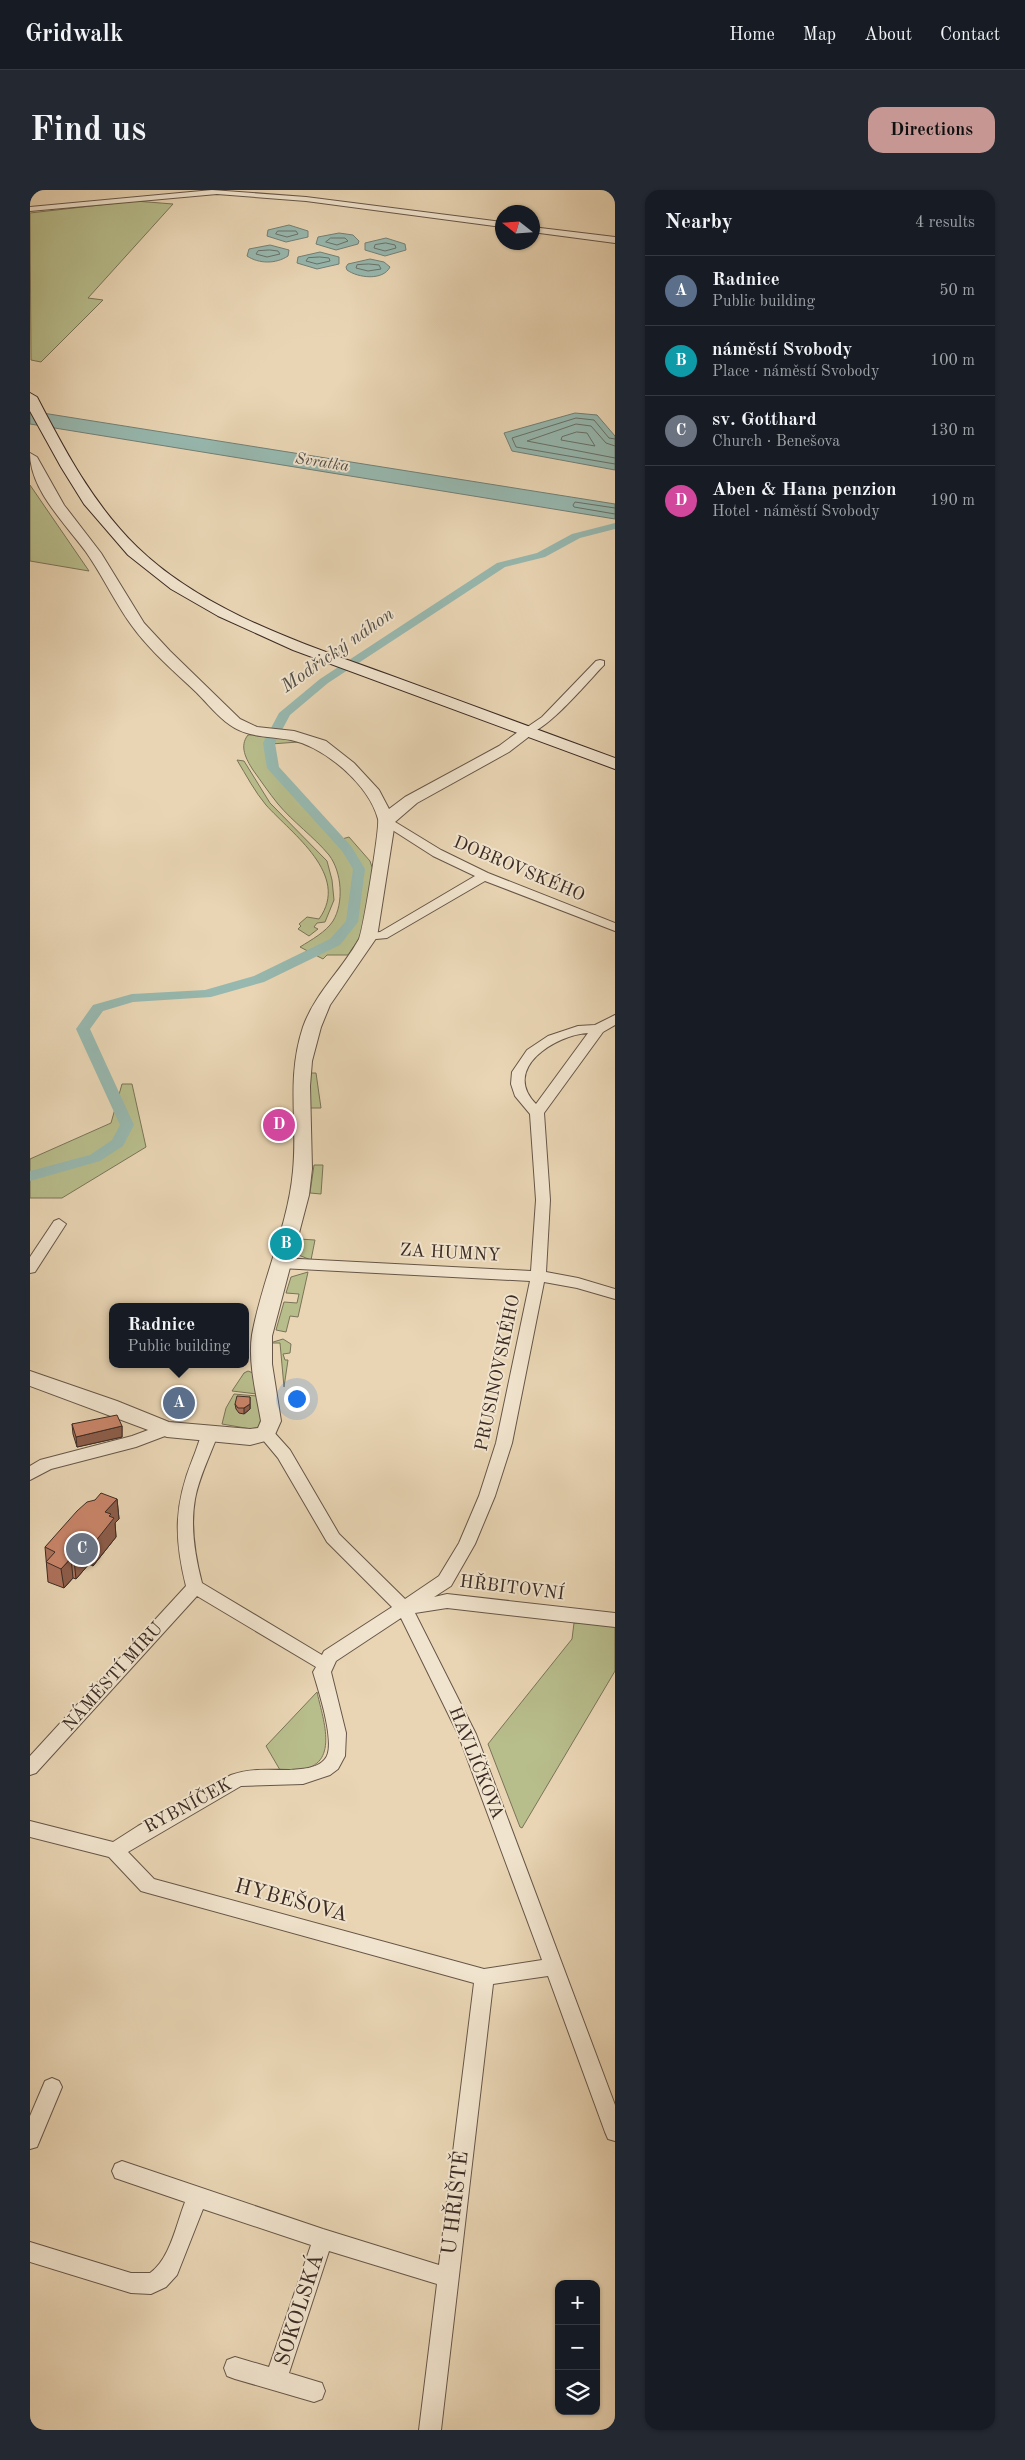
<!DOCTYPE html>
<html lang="en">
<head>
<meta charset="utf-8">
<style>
  body { margin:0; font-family:"Old Standard TT",serif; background:#242831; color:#f1f3f6 }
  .controls { position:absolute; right:15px; bottom:15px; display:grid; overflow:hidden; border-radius:10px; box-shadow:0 1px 4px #0004 }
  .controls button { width:45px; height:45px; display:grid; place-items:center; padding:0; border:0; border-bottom:1px solid #363941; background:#171b24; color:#f1f3f6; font:25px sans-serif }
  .compass { position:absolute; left:465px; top:15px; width:45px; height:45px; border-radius:50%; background:#171b24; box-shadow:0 1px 4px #0004; rotate:287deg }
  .you { position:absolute; left:266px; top:1208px; width:18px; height:18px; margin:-12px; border:4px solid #fff; border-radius:50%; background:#1a73e8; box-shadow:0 0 0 8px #1a73e833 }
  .badge { display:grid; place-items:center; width:32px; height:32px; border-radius:50%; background:#c59692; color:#fff; font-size:16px; font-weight:700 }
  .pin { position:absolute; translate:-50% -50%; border:2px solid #fff; box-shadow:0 1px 5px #0006 }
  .popup { position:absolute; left:79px; top:1113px; width:140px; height:65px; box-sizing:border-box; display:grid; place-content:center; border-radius:10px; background:#171b24; filter:drop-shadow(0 1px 4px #0005); font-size:16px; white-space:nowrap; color:#9ea1a6 }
  .popup b { font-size:19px; color:#f1f3f6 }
  .popup::after { content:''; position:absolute; left:50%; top:100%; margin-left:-10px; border:10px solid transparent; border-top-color:#171b24 }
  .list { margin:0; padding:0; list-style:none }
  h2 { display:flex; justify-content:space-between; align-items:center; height:65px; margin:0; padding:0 20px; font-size:21px }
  h2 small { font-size:16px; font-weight:400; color:#9ea1a6 }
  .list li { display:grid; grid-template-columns:32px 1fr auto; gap:15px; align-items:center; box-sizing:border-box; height:70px; padding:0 20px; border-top:1px solid #363941 }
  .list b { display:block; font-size:19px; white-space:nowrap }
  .list p { margin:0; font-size:16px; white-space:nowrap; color:#9ea1a6 }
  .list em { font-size:16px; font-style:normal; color:#9ea1a6 }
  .icon { flex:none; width:28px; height:28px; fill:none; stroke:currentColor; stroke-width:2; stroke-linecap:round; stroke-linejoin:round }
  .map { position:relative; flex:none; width:585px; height:2240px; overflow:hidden; border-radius:15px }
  header { display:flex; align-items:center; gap:30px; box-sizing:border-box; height:70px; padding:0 25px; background:#171b24; border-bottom:1px solid #363941 }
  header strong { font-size:24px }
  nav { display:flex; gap:28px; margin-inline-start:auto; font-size:18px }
  .intro { display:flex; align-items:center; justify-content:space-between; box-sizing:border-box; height:120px; padding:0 30px }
  h1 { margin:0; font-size:35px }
  .button { padding:12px 22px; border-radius:15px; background:#c59692; color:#111; font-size:18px; font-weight:700 }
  main { display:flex; gap:30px; padding:0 30px }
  aside { flex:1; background:#171b24; border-radius:15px; box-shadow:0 1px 4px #0004 }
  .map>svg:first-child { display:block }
  .green { fill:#b8bd8c; stroke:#7a7458 }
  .water { fill:#97b8af; stroke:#728077 }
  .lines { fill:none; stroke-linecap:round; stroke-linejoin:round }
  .shore { stroke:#69726a; stroke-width:1 }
  .canal { fill:#97b8af; fill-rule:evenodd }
  .minor-casing { stroke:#665648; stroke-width:2 }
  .tertiary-casing { stroke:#665648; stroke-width:2 }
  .secondary-casing { stroke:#3b2b24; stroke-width:2 }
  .minor { fill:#f1e4ce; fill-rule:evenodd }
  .tertiary { fill:#f1e4ce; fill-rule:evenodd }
  .secondary { fill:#f1e4ce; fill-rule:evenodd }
  .wall { fill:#ae725b; stroke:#3b2b24 }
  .shaded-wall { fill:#8d5d4a; stroke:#3b2b24 }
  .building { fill:#ca856a; stroke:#3b2b24 }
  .labels { text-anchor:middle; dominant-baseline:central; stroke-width:4; stroke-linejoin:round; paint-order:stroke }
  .far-water-label { font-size:16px; font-style:italic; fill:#524e47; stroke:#f1e4ce }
  .street-label { font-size:18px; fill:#3b2b24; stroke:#f1e4ce }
  .water-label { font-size:19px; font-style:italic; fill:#524e47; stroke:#f1e4ce }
  .near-street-label { font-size:21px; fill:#3b2b24; stroke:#f1e4ce }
</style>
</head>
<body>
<header>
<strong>Gridwalk</strong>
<nav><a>Home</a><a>Map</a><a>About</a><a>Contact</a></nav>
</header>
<div class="intro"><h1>Find us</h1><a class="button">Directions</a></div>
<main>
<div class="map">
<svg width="585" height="2240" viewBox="0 0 585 2240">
  <rect width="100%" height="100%" fill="#e9d5b4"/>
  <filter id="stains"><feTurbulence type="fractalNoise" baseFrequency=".004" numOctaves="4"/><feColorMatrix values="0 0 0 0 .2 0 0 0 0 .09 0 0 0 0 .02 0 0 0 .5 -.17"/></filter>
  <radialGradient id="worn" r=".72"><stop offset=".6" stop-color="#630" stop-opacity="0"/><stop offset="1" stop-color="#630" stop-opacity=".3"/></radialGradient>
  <g class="green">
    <path d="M 105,11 L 143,14 L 58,108 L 73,110 L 11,172 L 1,170 L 0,23 Z"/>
    <path d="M 0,295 L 59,381 L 0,371 Z"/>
    <path d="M 226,544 L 262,547 L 268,552 L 241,554 L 246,578 L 312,649 L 319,647 L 340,671 L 344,683 L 331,746 L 318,765 L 297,765 L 293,769 L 270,757 C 281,750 296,742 303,731 C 314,713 312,682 299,665 C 284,647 263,632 248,614 C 239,603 231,591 223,580 C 216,569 209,556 218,545 Z"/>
    <path d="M 207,570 L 214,571 L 240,613 L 297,671 L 302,690 L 304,710 L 295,732 L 287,733 L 284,737 L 288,739 L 279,746 L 268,739 L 271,736 L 269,734 L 277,727 L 289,729 C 321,685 262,644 236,615 C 225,602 216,585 207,570 Z"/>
    <path d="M 279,883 L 286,883 L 291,918 L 280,918 Z"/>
    <path d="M 92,894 L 102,894 L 116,957 L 32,1008 L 0,1008 L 0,969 L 81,933 Z"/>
    <path d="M 284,975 L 293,975 L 291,1004 L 280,1003 Z"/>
    <path d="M 269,1049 L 285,1050 L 281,1070 L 266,1064 Z"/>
    <path d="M 278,1082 L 268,1127 L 260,1126 L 256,1142 L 246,1140 L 254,1112 L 267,1113 L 269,1104 L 256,1103 L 261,1087 Z"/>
    <path d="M 253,1149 L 261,1154 L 260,1163 L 253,1164 L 255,1170 L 258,1170 L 254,1197 L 250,1153 L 240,1153 Z"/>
    <path d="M 218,1181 L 223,1183 L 227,1204 L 202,1201 L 214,1183 Z"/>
    <path d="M 204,1204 L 227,1206 L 231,1228 L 229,1237 L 221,1239 L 192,1234 L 196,1218 Z"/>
    <path d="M 544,1433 L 585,1435 L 585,1481 L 492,1638 L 490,1637 L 458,1554 L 542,1449 Z"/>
    <path d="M 287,1502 C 292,1526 310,1573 273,1579 C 266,1580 257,1579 250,1580 L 236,1556 Z"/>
  </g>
  <g class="water">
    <path d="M 259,35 L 278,41 L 278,47 L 256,52 L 237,46 L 238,40 Z"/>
    <path d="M 309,43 L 323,45 L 329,51 L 328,54 L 306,60 L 286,54 L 288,47 Z"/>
    <path d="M 356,48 L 375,54 L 376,60 L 355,66 L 335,60 L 335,53 Z"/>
    <path d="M 240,55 L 259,60 L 258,66 C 246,74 229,74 217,66 L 219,59 Z"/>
    <path d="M 290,62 L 309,67 L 309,74 L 287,79 L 267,73 L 268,67 Z"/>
    <path d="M 340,69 L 354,72 L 360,77 C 353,91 328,88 317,80 L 316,77 L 318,74 Z"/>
    <path d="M 0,221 L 585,314 L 585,329 L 0,234 Z"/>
    <path d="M 545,223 L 567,225 L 585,246 L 585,280 L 482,261 L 474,243 Z"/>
  </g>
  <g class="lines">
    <g class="shore">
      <path d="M 248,41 L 266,41 L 268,44 L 257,47 L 246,44 Z"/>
      <path d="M 301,48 L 315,48 L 318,51 L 307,55 L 296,52 Z"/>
      <path d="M 356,53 L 365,55 L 366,58 L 355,61 L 344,58 L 345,55 Z"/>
      <path d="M 240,60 L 248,61 L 250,64 L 237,67 L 226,64 L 228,61 Z"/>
      <path d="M 290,67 L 299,68 L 300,71 L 287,74 L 276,71 L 278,68 Z"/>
      <path d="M 339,74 L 349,75 L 351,79 L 338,81 L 326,78 L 327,75 Z"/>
      <path d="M 547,242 L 557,243 L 565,256 L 531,250 L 532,247 Z"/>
      <path d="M 585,249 L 579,248 L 564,230 L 546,228 L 482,248 L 486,257 L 585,274"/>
      <path d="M 585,256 L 576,253 L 561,236 L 546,234 L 497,251 L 585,268"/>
      <path d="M 585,318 L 545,312 L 543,315 L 544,317 L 585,324"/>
    </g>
    <path class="canal" d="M 585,333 L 585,339 L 550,348 L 515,367 L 475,377 L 298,493 L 260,525 L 245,553 L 249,577 L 321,656 L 335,679 L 328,732 L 310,755 L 234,792 L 181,807 L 103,812 L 73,821 L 60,839 L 104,935 L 93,956 L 70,971 L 0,991 L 0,981 L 60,965 L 82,950 L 90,935 L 46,839 L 63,815 L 102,804 L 175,800 L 224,786 L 300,749 L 316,731 L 323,679 L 312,661 L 237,578 L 233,553 L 249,523 L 290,489 L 467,373 L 507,363 L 542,344 Z"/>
    <g class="minor-casing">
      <g id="minor">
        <path d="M 182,0 L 276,7 L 472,32 L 472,37 L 276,11 L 187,4 L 0,21 L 0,17 Z"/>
        <path d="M 502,37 L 585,47 L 585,53 L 502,42 Z"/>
        <path d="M 570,470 L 574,471 L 574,475 C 560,489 511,549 493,544 L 493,540 L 512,527 L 566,471 Z"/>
        <path d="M 357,627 L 411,660 L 458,683 L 585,733 L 585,741 L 455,691 L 357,748 L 335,750 L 333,747 L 335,744 L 350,742 L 445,686 L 403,666 L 353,634 L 351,631 Z"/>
        <path d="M 585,825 L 585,835 L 573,842 L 514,923 L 520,1010 L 516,1082 L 548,1088 L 585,1099 L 585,1109 L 547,1098 L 514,1092 L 482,1253 L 465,1306 L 445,1354 L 421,1396 L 404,1407 L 417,1404 L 585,1423 L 585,1437 L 417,1418 L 385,1423 L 446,1544 L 585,1915 L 585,1951 L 578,1949 L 575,1942 L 518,1786 L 463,1794 L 411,2240 L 389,2240 L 407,2094 L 299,2061 L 259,2183 L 292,2193 L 295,2201 L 292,2209 L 284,2212 L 205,2189 L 197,2186 L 194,2178 L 197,2170 L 205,2167 L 239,2177 L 281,2055 L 173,2019 L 147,2085 L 136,2097 L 121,2104 L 101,2103 L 0,2072 L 0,2052 L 101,2083 L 120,2083 C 140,2069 146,2035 155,2012 L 85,1988 L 82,1981 L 85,1974 L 92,1971 L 293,2039 L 409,2075 L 444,1793 L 118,1703 L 111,1701 L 79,1667 L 0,1647 L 0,1631 L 83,1652 L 108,1636 L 201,1585 C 220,1578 239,1580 259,1580 C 271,1579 287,1579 295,1569 C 307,1556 288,1499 283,1482 L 286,1477 L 167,1406 L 6,1583 L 0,1585 L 0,1566 L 156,1396 C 144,1347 144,1315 163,1268 C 167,1259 169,1249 174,1240 L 186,1240 L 188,1244 C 180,1266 169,1287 165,1309 C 160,1337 165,1366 172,1393 L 292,1465 L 294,1461 L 362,1417 L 297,1352 L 248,1268 L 228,1244 L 230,1240 L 242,1240 L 260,1260 L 309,1344 L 375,1409 L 409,1386 L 429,1353 L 449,1306 L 466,1253 L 500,1091 L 250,1078 L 243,1073 L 250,1068 L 501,1081 L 506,1010 L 500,924 L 485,906 L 481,894 L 482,882 L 497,860 L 518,846 L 548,836 L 565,835 ZM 558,843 L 506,914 C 471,879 525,845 558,843 ZM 371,1428 L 428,1544 L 512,1770 L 454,1779 L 124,1689 L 98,1662 L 211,1596 L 273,1594 L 300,1585 L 308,1579 L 315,1566 L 316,1543 L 301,1482 L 306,1471 Z"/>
        <path d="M 29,1029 L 36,1034 L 5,1082 L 0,1083 L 0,1067 L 24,1031 Z"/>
        <path d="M 137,1233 L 143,1235 L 145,1239 L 143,1243 L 106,1257 L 21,1279 L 0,1290 L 0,1276 L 10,1270 L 102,1246 Z"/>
        <path d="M 22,1888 L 29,1891 L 32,1897 L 7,1957 L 0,1959 L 0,1926 L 15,1891 Z"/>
      </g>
    </g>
    <g class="tertiary-casing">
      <path id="tertiary" d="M 0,263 L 7,267 L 34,315 L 71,363 L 114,433 L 140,461 L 210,529 L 227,537 L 264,541 L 296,551 L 324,573 L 349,600 L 359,619 L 375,607 L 469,556 L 492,539 L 502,539 L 505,542 L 479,562 L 387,613 L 365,632 L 347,747 L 300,815 L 291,837 L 282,871 L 280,896 L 282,979 L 279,1005 L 242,1146 L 242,1174 L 251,1231 L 243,1249 L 220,1255 L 137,1247 L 0,1196 L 0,1181 L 87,1211 L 139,1232 L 220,1239 L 228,1238 L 231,1231 C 226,1203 218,1172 222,1145 C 232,1089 258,1037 263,981 C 268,930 256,889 273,837 C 285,803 312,780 329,749 C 333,741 350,637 348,629 C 339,595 295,557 261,550 C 240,546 218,548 200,535 C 188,527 177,513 167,503 C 145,482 120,461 102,436 C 85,413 73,386 56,362 C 35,333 0,300 0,263 Z"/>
    </g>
    <g class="secondary-casing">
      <path id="secondary" d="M 0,203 L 7,207 C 35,261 63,314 107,357 C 175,423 275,454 362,486 C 436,513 511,541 585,568 L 585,579 L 263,460 L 188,426 L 141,399 L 98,365 L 54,314 L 31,277 L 0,221 Z"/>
    </g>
    <use href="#minor" class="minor"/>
    <use href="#tertiary" class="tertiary"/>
    <use href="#secondary" class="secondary"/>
  </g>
  <g class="wall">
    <path d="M 220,1207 L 220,1219 L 214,1224 L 209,1223 L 206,1219 L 205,1214 Z"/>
    <path d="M 42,1234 L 92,1236 L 92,1247 L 47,1257 L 43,1244 Z"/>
    <path d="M 87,1309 L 89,1329 L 85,1333 L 86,1347 L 63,1376 L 59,1374 L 46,1389 L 43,1388 L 34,1398 L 18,1392 L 15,1357 L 65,1310 Z"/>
  </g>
  <g class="shaded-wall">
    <path d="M 220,1214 L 220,1219 L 214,1224 L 214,1218 Z"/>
    <path d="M 92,1236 L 92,1247 L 47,1257 L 46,1247 Z"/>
    <path d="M 87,1309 L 89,1329 L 85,1333 L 86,1347 L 63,1376 L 61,1357 L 75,1322 Z"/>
    <path d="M 57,1355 L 59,1374 L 46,1389 L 44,1370 Z"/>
    <path d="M 41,1368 L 43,1388 L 34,1398 L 31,1379 Z"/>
  </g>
  <g class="building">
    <path d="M 207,1206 L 220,1207 L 220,1214 L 214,1218 L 208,1218 L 205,1214 Z"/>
    <path d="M 87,1225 L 92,1236 L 46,1247 L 42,1234 Z"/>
    <path d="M 71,1303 L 87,1309 L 75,1322 L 81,1324 L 79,1326 L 84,1328 L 61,1357 L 57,1355 L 44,1370 L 41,1368 L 31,1379 L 16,1372 L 25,1362 L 15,1357 L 47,1321 L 57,1312 L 65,1310 Z"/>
  </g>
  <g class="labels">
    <g class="far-water-label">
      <text transform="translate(292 273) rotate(9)">Svratka</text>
    </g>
    <g class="street-label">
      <text transform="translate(489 679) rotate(23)">DOBROVSKÉHO</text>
      <text transform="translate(420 1063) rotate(3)">ZA HUMNY</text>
      <text transform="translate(468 1183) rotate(-78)">PRUSINOVSKÉHO</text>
      <text transform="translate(482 1398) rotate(7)">HŘBITOVNÍ</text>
      <text transform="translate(83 1487) rotate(-48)">NÁMĚSTÍ MÍRU</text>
      <text transform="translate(446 1573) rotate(68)">HAVLÍČKOVA</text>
      <text transform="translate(158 1616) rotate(-28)">RYBNÍČEK</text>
    </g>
    <g class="water-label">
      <text transform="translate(308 461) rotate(-35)">Modřický náhon</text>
    </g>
    <g class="near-street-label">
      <text transform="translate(261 1711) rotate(15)">HYBEŠOVA</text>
      <text transform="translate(426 2013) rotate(-83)">U HŘIŠTĚ</text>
      <text transform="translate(270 2120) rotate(-72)">SOKOLSKÁ</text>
    </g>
  </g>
  <rect width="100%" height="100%" filter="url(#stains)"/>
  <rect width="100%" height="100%" fill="url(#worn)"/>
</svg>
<div class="controls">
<button>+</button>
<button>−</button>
<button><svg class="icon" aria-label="layers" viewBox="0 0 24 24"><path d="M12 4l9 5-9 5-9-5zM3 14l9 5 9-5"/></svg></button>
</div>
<svg class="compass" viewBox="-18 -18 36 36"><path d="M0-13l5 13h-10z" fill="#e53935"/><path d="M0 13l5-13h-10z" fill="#9ea1a6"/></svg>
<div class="you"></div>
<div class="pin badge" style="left:149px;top:1213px;background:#5c6f8a">A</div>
<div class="popup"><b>Radnice</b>Public building</div>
<div class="pin badge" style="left:256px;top:1054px;background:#0f9aa8">B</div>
<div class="pin badge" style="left:52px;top:1359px;background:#6b7280">C</div>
<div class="pin badge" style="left:249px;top:935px;background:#d1479c">D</div>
</div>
<aside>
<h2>Nearby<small>4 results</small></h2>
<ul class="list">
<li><span class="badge" style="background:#5c6f8a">A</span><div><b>Radnice</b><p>Public building</p></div><em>50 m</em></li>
<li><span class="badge" style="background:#0f9aa8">B</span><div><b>náměstí Svobody</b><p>Place · náměstí Svobody</p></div><em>100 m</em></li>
<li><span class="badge" style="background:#6b7280">C</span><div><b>sv. Gotthard</b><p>Church · Benešova</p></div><em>130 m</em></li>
<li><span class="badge" style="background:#d1479c">D</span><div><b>Aben &amp; Hana penzion</b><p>Hotel · náměstí Svobody</p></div><em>190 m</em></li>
</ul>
</aside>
</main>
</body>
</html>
